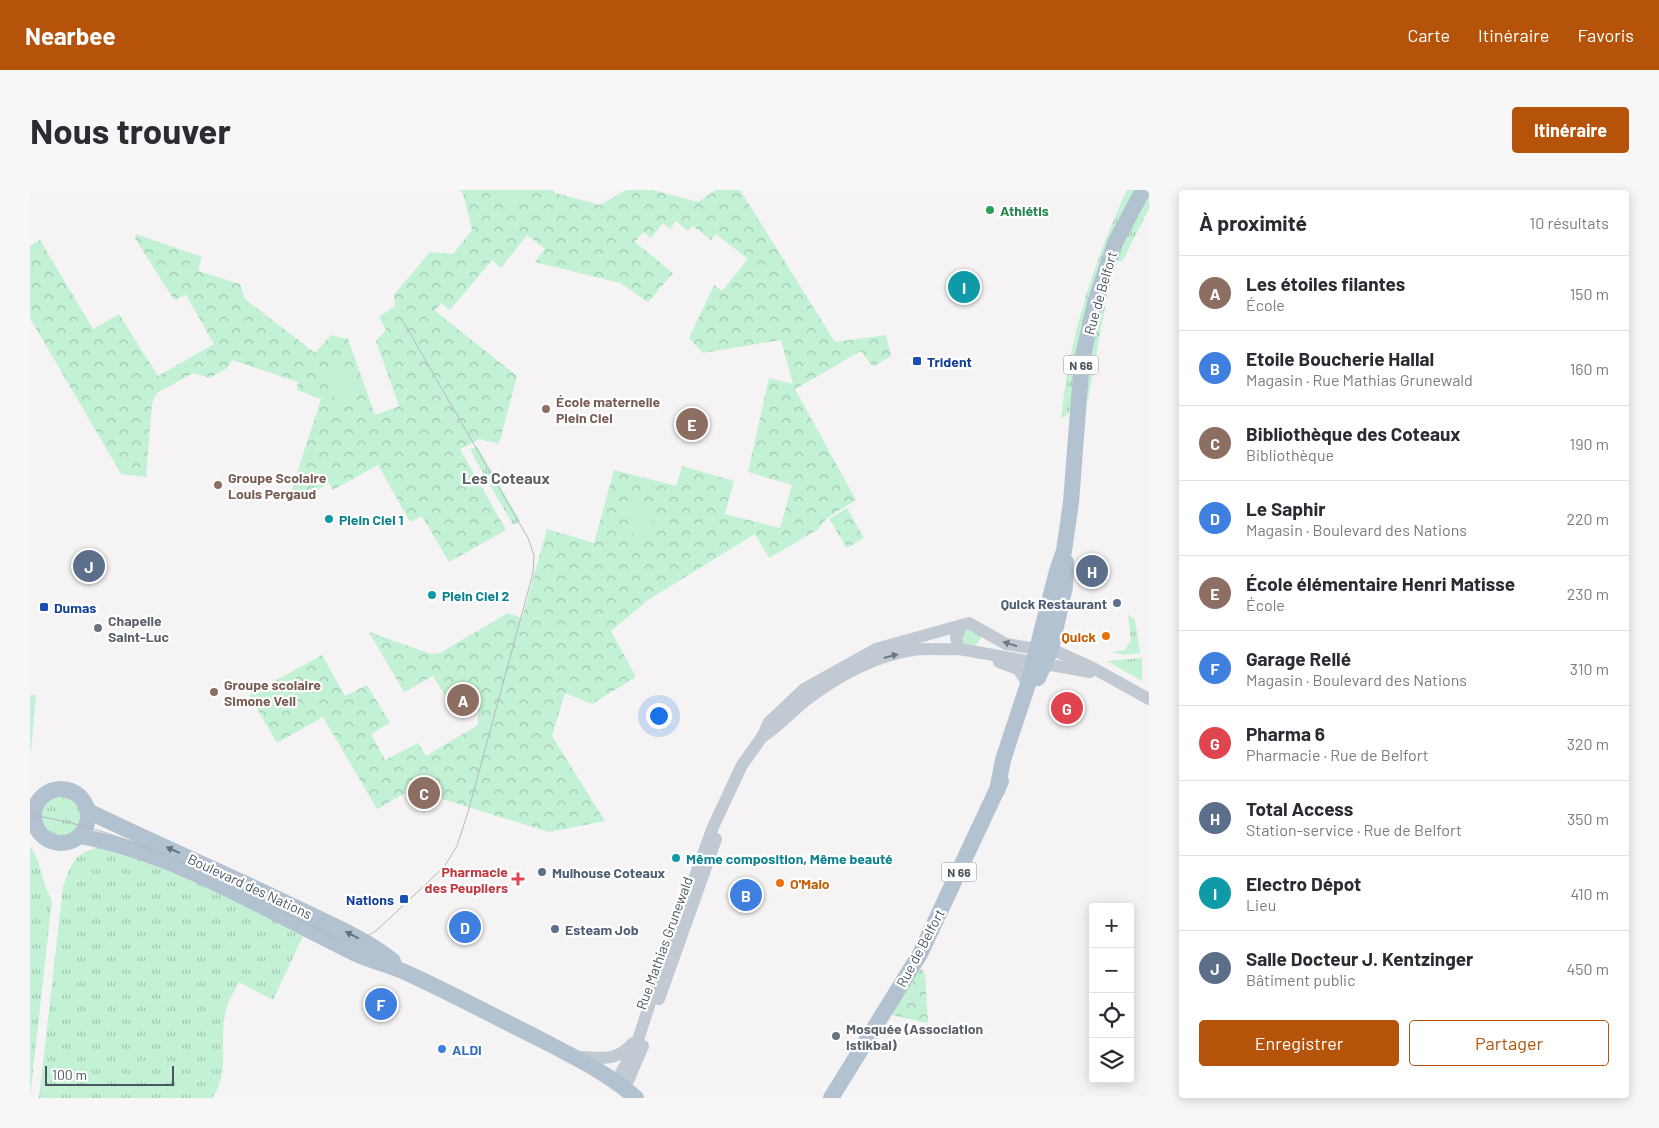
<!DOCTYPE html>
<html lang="fr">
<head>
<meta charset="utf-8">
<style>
  body { margin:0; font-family:Barlow,sans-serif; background:#f7f7f7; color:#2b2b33 }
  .controls { position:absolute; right:15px; bottom:15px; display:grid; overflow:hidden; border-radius:5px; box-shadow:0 2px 12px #0003 }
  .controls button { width:45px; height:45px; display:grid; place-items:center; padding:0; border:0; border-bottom:1px solid #e1e1e2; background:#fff; color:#2b2b33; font:25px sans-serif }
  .scale { position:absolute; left:15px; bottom:12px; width:129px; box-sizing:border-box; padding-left:5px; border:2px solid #4a5661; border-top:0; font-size:14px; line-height:18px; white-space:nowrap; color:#4a5661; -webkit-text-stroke:4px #fff; paint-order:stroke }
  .you { position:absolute; left:628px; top:525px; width:18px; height:18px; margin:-12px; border:4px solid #fff; border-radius:50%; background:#1a73e8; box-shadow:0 0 0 8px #1a73e833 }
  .badge { display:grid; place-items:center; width:32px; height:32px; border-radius:50%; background:#b45309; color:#fff; font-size:16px; font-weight:700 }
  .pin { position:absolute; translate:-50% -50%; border:2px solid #fff; box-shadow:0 1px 5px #0006 }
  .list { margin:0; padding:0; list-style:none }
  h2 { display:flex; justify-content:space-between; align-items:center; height:65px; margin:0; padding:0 20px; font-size:21px }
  h2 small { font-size:16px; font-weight:400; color:#7c7c81 }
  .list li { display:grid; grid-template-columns:32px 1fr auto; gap:15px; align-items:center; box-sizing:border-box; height:75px; padding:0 20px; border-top:1px solid #e1e1e2 }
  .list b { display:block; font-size:19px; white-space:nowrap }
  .list p { margin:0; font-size:16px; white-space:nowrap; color:#7c7c81 }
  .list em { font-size:16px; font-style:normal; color:#7c7c81 }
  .actions { display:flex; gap:10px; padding:15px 20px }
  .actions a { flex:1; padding:11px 0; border:1px solid #b45309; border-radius:5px; text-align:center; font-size:18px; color:#b45309 }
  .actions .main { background:#b45309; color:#fff }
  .icon { flex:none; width:28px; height:28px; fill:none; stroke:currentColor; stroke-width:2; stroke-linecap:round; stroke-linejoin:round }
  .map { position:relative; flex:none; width:1119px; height:908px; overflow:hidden; border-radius:5px }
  header { display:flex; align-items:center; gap:30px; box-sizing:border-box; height:70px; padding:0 25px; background:#b45309; color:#fff }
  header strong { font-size:24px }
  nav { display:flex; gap:28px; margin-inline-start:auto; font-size:18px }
  .intro { display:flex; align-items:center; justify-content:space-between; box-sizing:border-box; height:120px; padding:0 30px }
  h1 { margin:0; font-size:35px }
  .button { padding:12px 22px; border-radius:5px; background:#b45309; color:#fff; font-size:18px; font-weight:700 }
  main { display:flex; gap:30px; padding:0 30px }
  aside { flex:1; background:#fff; border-radius:5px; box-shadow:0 2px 12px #0003 }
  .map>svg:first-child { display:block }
  .grass { fill:url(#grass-tufts) }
  .park { fill:url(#park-crowns) }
  .pitch { fill:#c3f1d5 }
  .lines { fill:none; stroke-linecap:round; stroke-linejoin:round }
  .minor { stroke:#c1cad2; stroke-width:12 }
  .major { stroke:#b3c2d1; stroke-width:16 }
  .tram { stroke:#b5b8bd; stroke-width:1 }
  .oneway { fill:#6e7983 }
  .oneway2 { fill:#64717d }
  .leisure-dot { fill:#2e9e5b; stroke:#fff; stroke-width:2 }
  .transit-dot { fill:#1a4fb4; stroke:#fff; stroke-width:2 }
  .education-dot { fill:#8d6e63; stroke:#fff; stroke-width:2 }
  .culture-dot { fill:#0f9aa8; stroke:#fff; stroke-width:2 }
  .service-dot { fill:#5c6f8a; stroke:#fff; stroke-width:2 }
  .worship-dot { fill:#6b7280; stroke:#fff; stroke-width:2 }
  .food-dot { fill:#e8710a; stroke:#fff; stroke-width:2 }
  .health-dot { fill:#e0444e; stroke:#fff; stroke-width:2 }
  .shop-dot { fill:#3f7fe0; stroke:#fff; stroke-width:2 }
  .labels { text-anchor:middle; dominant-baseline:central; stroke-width:4.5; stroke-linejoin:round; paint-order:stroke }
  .shield { fill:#fff; stroke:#808990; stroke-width:1 }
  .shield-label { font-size:12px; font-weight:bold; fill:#4a5661 }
  .leisure-label { font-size:14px; font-weight:bold; fill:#27864d; stroke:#fff; text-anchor:start }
  .street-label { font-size:14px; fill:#4a5661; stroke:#fff }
  .transit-label { font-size:14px; font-weight:bold; fill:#164399; stroke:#fff; text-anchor:start }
  .education-label { font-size:14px; font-weight:bold; fill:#785e54; stroke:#fff; text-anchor:start }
  .culture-label { font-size:14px; font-weight:bold; fill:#0d838f; stroke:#fff; text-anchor:start }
  .service-label { font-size:14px; font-weight:bold; fill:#4e5e75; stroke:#fff; text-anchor:start }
  .worship-label { font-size:14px; font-weight:bold; fill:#5b616d; stroke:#fff; text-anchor:start }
  .food-label { font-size:14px; font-weight:bold; fill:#c56008; stroke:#fff; text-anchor:end }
  .health-label { font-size:14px; font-weight:bold; fill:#be3a42; stroke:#fff; text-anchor:end }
  .shop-label { font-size:14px; font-weight:bold; fill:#366cbe; stroke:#fff; text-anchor:start }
  .quarter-label { font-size:16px; font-weight:bold; fill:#5f6368; stroke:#fff }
</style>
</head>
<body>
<header>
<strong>Nearbee</strong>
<nav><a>Carte</a><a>Itinéraire</a><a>Favoris</a></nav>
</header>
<div class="intro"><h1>Nous trouver</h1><a class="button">Itinéraire</a></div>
<main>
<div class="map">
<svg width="1119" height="908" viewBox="0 0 1119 908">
  <defs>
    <pattern id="grass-tufts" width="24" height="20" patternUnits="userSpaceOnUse" patternTransform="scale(1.25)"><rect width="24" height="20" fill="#c3f1d5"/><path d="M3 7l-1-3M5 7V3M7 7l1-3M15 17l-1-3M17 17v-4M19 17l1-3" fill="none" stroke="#a0c6b0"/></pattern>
    <pattern id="park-crowns" width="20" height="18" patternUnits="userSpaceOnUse" patternTransform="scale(1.25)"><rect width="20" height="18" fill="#c3f1d5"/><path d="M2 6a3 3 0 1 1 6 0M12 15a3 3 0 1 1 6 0" fill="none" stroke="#a0c6b0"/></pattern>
  </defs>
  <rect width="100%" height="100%" fill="#f5f3f3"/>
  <g class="grass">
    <path d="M 1097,0 L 1119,0 L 1119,19 L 1092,72 L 1087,70 L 1078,101 L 1058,209 L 1031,229 C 1039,149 1063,72 1097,0 Z"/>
    <path d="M 447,256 L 490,331 L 483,335 L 440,260 Z"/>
    <path d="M 1098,424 L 1105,430 L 1110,463 L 1093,465 L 1082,462 L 1095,460 L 1101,450 Z"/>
    <path d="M 932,435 L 955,443 L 941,461 L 929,459 Z"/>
    <path d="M 1112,468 L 1112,491 L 1077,471 Z"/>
    <circle cx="32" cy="626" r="21"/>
    <path d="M 0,656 C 12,672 11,693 22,710 L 0,908 Z"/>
    <path d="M 72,657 L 91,661 L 185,701 L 274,744 L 243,810 L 209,792 C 205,800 199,809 197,817 C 187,847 202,881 182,908 L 9,908 L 33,697 C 42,672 44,662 72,657 Z"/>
  </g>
  <g class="park">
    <path d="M 429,0 L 523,0 L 525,3 L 570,15 L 596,0 L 623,0 L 668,12 L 686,0 L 710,0 L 805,152 L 856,145 L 861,166 L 843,177 L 831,161 L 765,199 L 826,310 L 797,328 L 787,340 L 739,368 L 725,344 L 618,410 L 581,441 L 606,487 L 562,514 L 535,503 L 522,546 L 575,631 L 519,642 L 412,609 L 400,589 L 347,619 L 293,527 L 247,553 L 219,505 L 292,465 L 315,506 L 337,495 L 360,533 L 341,544 L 355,570 L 388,553 L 396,566 L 448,535 L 448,517 L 435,495 L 415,506 L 403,486 L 374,502 L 339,442 L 401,464 L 410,463 L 478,423 L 492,428 L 517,339 L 564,353 L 584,280 L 646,296 L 652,276 L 704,291 L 695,324 L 750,338 L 762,295 L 718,282 L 739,188 L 763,194 L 751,150 L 673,163 L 659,148 L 684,95 L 692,101 L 718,69 L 686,44 L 681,50 L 663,36 L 658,41 L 646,31 L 640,39 L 633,33 L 621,48 L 613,42 L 605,52 L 643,83 L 618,112 L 590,93 L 505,72 L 515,59 L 497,45 L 471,78 L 462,70 L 420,120 L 411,113 L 405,121 L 487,186 L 469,254 L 450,249 L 430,259 L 476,340 L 419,372 L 392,326 L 380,332 L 348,275 L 303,300 L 299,293 L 280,304 L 262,299 L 291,209 L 267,200 L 268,192 L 202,170 L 197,178 L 180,188 L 163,183 L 127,203 L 122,213 L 116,287 L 91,284 L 0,128 L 0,56 L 10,50 L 63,139 L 89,124 L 128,186 L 184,154 L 156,105 L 144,110 L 105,48 L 106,44 L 172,67 L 168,81 L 210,94 L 215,109 L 285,163 L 301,145 L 318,149 L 345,225 L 369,216 L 346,151 L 356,140 L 349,127 L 365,116 L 364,105 L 400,62 L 423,64 L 442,40 L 433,3 Z"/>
    <path d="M 817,318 L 834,348 L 817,358 L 799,329 Z"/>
    <path d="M 892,779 L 895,785 L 898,833 L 861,825 L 889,781 Z"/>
  </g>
  <g class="pitch">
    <path d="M 471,0 L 500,0 L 479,12 Z"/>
    <path d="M 313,171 L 326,207 L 307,214 L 295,178 Z"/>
    <path d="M 603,316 L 625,322 L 618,348 L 596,342 Z"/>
    <path d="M 0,505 L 6,505 L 1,561 L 0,560 Z"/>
  </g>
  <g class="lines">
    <g class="minor">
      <path d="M 932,435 L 926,447 L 929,459 L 1060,482"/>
      <path d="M 969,472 L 988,479 L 998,494"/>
      <path d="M 732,547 C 750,536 762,520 779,508 C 808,486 847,465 883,460 C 898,458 914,460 929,459"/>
      <path d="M 629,809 L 686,649"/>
      <path d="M 548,867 C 571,867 586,873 603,853"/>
      <path d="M 586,892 L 606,856 L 631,779 L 683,637 L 712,575 L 732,547 L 739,532 L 774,499 L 846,459 L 939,433 L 976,454 L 1007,459 L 1021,459 L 1063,478 L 1119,509"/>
      <path d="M 595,898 L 613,856"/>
    </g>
    <g class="major">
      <path d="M 1008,488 L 1021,459 L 1035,397 L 1036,372"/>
      <circle cx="31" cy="626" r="27"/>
      <path d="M 967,601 L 973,570 L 998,494 L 1027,381 L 1034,361 L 1041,312 L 1052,170 L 1065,113 L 1085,53 L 1113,0"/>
      <path d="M 58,621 C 129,656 202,686 273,721 C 304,736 336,749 363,771"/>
      <path d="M 50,646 C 149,665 235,720 324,763 C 341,771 360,775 377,783 C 421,803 463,826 506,847 C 540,865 577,882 606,908"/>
      <path d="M 801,908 L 890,764 L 971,591"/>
    </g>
    <path class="tram" d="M 0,625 C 103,639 210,700 302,746 C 319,751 333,751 347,740 L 414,677 L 427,656 L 438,622 L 503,383 L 504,365 L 498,348 L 374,133"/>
  </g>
  <defs><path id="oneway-solid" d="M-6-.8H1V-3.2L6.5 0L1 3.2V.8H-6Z" transform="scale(1.25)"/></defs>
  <g class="oneway">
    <use href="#oneway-solid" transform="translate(980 454) rotate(-163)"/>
    <use href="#oneway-solid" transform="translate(861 466) rotate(-15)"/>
  </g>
  <g class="oneway2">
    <use href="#oneway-solid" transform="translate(143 660) rotate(-156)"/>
    <use href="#oneway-solid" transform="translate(322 745) rotate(-153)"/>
  </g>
  <circle class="leisure-dot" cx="960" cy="20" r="5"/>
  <g class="transit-dot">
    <rect x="882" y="166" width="10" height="10" rx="2.5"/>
    <rect x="9" y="412" width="10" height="10" rx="2.5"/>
    <rect x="369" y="704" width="10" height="10" rx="2.5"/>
  </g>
  <g class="education-dot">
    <circle cx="516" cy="219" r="5"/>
    <circle cx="188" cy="295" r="5"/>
    <circle cx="184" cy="502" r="5"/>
  </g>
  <g class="culture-dot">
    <circle cx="299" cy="329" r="5"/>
    <circle cx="402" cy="405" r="5"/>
    <circle cx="646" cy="668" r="5"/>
  </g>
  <g class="service-dot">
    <circle cx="1087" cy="413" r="5"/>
    <circle cx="512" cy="682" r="5"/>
    <circle cx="525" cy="739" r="5"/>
  </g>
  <g class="worship-dot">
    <circle cx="68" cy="438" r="5"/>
    <circle cx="806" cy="846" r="5"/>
  </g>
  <g class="food-dot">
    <circle cx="1076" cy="446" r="5"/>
    <circle cx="750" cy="693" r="5"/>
  </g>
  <path class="health-dot" d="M485.5 681.5h5v5h5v5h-5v5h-5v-5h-5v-5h5z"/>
  <circle class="shop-dot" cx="412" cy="859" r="5"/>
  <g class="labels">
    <g class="shield">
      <rect x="1033.5" y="165.5" width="35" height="19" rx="4"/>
      <rect x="911.5" y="672.5" width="35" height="19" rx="4"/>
    </g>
    <g class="shield-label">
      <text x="1051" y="175">N 66</text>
      <text x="929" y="682">N 66</text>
    </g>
    <g class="leisure-label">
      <text x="970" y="20">Athlétis</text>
    </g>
    <g class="street-label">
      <text transform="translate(1070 103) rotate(-74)">Rue de Belfort</text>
      <text transform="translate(220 696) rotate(25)">Boulevard des Nations</text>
      <text transform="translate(634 753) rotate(-70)">Rue Mathias Grunewald</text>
      <text transform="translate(890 758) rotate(-62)">Rue de Belfort</text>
    </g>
    <g class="transit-label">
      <text x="897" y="171">Trident</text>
      <text x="24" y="417">Dumas</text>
      <text x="364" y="709" text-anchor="end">Nations</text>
    </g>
    <g class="education-label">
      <text x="526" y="211">École maternelle<tspan x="526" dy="16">Plein Ciel</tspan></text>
      <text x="198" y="287">Groupe Scolaire<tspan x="198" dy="16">Louis Pergaud</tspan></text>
      <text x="194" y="494">Groupe scolaire<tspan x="194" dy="16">Simone Veil</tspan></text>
    </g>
    <g class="culture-label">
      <text x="309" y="329">Plein Ciel 1</text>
      <text x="412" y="405">Plein Ciel 2</text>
      <text x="656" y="668">Même composition, Même beauté</text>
    </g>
    <g class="service-label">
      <text x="1077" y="413" text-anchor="end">Quick Restaurant</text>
      <text x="522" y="682">Mulhouse Coteaux</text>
      <text x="535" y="739">Esteam Job</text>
    </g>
    <g class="worship-label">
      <text x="78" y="430">Chapelle<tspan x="78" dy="16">Saint-Luc</tspan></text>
      <text x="816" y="838">Mosquée (Association<tspan x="816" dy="16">Istikbal)</tspan></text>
    </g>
    <g class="food-label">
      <text x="1066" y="446">Quick</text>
      <text x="760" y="693" text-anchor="start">O'Malo</text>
    </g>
    <g class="health-label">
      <text x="478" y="681">Pharmacie<tspan x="478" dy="16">des Peupliers</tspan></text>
    </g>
    <g class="shop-label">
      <text x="422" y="859">ALDI</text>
    </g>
    <g class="quarter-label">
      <text x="476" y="287">Les Coteaux</text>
    </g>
  </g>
</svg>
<div class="controls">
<button>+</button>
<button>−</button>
<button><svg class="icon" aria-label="locate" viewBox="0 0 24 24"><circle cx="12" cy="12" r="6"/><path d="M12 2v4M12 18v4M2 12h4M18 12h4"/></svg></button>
<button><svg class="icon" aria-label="layers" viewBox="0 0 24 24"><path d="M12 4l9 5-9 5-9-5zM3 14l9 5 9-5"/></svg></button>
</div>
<div class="scale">100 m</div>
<div class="you"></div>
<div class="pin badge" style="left:433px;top:510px;background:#8d6e63">A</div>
<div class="pin badge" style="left:716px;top:705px;background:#3f7fe0">B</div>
<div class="pin badge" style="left:394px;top:603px;background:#8d6e63">C</div>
<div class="pin badge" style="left:435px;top:737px;background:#3f7fe0">D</div>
<div class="pin badge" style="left:662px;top:234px;background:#8d6e63">E</div>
<div class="pin badge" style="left:351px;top:814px;background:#3f7fe0">F</div>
<div class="pin badge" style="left:1037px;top:518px;background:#e0444e">G</div>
<div class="pin badge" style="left:1062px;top:381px;background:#5c6f8a">H</div>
<div class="pin badge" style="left:934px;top:97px;background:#0f9aa8">I</div>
<div class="pin badge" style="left:59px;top:376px;background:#5c6f8a">J</div>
</div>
<aside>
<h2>À proximité<small>10 résultats</small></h2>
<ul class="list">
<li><span class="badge" style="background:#8d6e63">A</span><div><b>Les étoiles filantes</b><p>École</p></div><em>150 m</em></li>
<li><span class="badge" style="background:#3f7fe0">B</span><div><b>Etoile Boucherie Hallal</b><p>Magasin · Rue Mathias Grunewald</p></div><em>160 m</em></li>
<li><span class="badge" style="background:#8d6e63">C</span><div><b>Bibliothèque des Coteaux</b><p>Bibliothèque</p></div><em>190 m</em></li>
<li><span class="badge" style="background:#3f7fe0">D</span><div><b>Le Saphir</b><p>Magasin · Boulevard des Nations</p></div><em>220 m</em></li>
<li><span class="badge" style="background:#8d6e63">E</span><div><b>École élémentaire Henri Matisse</b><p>École</p></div><em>230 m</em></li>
<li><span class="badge" style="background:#3f7fe0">F</span><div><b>Garage Rellé</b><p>Magasin · Boulevard des Nations</p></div><em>310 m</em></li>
<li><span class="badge" style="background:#e0444e">G</span><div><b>Pharma 6</b><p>Pharmacie · Rue de Belfort</p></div><em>320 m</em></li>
<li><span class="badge" style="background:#5c6f8a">H</span><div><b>Total Access</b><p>Station-service · Rue de Belfort</p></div><em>350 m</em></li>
<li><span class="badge" style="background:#0f9aa8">I</span><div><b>Electro Dépot</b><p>Lieu</p></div><em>410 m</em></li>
<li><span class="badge" style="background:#5c6f8a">J</span><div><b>Salle Docteur J. Kentzinger</b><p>Bâtiment public</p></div><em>450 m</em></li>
</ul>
<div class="actions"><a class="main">Enregistrer</a><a>Partager</a></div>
</aside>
</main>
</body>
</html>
